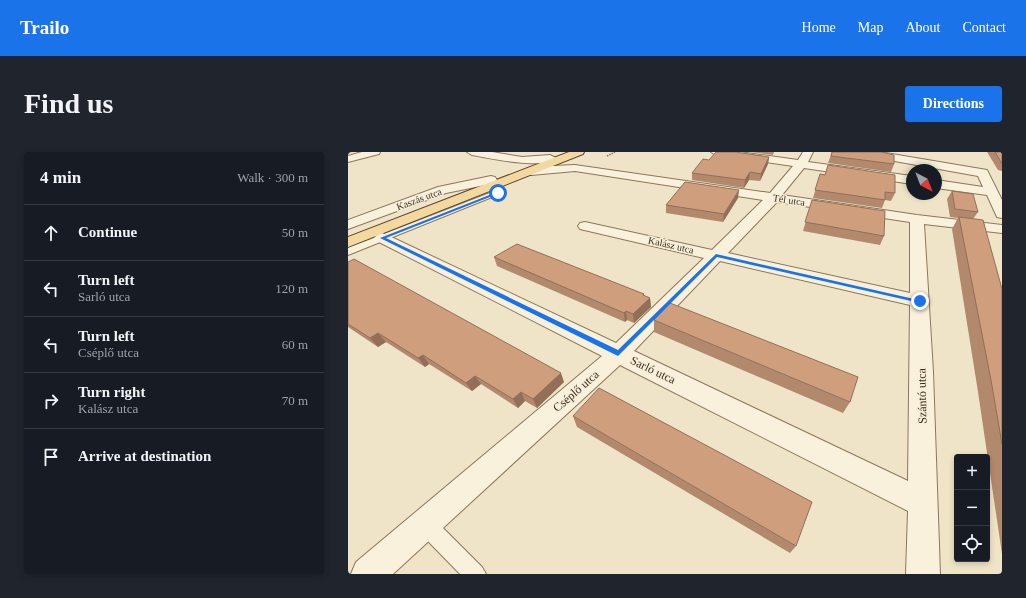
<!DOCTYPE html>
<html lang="en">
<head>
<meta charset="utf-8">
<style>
  body { margin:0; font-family:Georgia,serif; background:#20242c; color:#f1f3f6 }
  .controls { position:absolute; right:12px; bottom:12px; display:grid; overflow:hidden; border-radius:4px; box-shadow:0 2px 6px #0003 }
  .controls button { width:36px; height:36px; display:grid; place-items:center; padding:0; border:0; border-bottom:1px solid #363941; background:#171b24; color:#f1f3f6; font:20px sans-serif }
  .compass { position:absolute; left:558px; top:12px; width:36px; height:36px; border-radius:50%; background:#171b24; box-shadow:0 2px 6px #0003; rotate:138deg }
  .stop { position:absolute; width:12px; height:12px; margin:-9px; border:3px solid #1a73e8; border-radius:50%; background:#fff }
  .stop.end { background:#1a73e8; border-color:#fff; box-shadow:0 1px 4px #0008 }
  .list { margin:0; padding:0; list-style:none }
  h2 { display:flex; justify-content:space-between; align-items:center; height:52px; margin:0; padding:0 16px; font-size:17px }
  h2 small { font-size:13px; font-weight:400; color:#9ea1a6 }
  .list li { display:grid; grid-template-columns:26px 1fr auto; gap:12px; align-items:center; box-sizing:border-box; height:56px; padding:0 16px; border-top:1px solid #363941 }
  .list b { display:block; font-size:15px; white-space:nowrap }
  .list p { margin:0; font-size:13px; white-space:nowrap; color:#9ea1a6 }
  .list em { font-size:13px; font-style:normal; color:#9ea1a6 }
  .icon { flex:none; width:22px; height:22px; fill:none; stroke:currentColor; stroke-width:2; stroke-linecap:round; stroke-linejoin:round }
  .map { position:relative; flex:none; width:654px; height:422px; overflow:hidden; border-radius:4px }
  header { display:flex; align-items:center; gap:24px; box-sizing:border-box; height:56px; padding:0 20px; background:#1a73e8; color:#fff }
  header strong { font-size:19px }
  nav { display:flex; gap:22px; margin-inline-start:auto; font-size:14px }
  .intro { display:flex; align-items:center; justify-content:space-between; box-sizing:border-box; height:96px; padding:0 24px }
  h1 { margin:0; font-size:28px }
  .button { padding:10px 18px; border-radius:4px; background:#1a73e8; color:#fff; font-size:14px; font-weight:700 }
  main { display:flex; gap:24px; padding:0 24px }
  aside { flex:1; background:#171b24; border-radius:4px; box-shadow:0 2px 6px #0003 }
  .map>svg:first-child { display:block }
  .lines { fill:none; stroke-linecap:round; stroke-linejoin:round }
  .lane-casing { stroke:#8d765c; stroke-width:2 }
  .street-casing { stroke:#8d765c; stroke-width:2 }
  .primary-casing { stroke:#5b4430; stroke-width:2 }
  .path { stroke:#8d765c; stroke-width:1.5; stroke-dasharray:1.5 1; stroke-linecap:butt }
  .lane { fill:#faf1dc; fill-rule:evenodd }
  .street { fill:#faf1dc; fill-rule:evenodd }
  .primary { fill:#f3d9a0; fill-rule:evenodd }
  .wall { fill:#b2896c }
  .shaded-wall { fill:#916f58 }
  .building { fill:#cf9f7d; stroke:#916f58 }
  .route { fill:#1a73e8 }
  .labels { text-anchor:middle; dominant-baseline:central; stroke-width:3; stroke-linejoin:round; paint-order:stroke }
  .far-street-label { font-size:10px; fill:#3d2e20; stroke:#f7eed8 }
  .street-label { font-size:12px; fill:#3d2e20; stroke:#f7eed8 }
</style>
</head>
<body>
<header>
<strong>Trailo</strong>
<nav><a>Home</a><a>Map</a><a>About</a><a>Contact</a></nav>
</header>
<div class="intro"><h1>Find us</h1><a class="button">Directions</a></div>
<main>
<aside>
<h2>4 min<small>Walk · 300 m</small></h2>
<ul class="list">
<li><svg class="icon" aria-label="ahead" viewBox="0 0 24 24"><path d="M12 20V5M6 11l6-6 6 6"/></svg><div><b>Continue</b></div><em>50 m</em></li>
<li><svg class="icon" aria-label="left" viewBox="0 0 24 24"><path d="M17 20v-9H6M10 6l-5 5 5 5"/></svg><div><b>Turn left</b><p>Sarló utca</p></div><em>120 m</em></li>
<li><svg class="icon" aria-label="left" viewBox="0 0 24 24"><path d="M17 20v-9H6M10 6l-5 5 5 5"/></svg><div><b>Turn left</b><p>Cséplő utca</p></div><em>60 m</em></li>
<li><svg class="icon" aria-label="right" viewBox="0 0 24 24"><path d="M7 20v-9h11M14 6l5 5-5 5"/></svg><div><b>Turn right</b><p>Kalász utca</p></div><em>70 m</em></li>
<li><svg class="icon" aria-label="arrive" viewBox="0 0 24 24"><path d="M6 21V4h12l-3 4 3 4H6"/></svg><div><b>Arrive at destination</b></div></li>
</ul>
</aside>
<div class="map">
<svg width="654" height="422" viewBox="0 0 654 422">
  <rect width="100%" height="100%" fill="#f0e4c8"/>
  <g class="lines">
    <g class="lane-casing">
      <g id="lane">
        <path d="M 147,39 L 153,39 L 154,41 L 0,103 L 0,96 Z"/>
        <path d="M 77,362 L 84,365 L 134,415 L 138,422 L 112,422 L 70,379 L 67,372 L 70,365 Z"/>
      </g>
    </g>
    <g class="street-casing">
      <g id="street">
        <path d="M 14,0 L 32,0 L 31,2 L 0,10 L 0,4 Z"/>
        <path d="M 119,0 L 144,0 L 174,5 L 202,3 L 208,6 C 198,18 139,6 124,3 Z"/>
        <path d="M 363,0 L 391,0 L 450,8 L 455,0 L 465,0 L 460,10 L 564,24 L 564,32 L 456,16 L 434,43 L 569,63 L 654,73 L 654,81 L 576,72 L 585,220 L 592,422 L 558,422 L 560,359 L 272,213 L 45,422 L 3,422 L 8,410 L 254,204 L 29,89 L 26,86 L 29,83 L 34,81 L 39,83 L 268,191 L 356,106 L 232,77 L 230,74 L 232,71 L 237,70 L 364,98 L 415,48 L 227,19 L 183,23 L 179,21 L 177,19 L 179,17 L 183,15 L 227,13 L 422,41 L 445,14 L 368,3 ZM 429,50 L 562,70 L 562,141 L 380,101 ZM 372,109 L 562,153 L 560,329 L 286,199 Z"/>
        <path d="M 508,0 L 532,0 L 639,18 L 654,48 L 654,66 L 649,65 L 639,43 L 588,36 L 588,28 L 635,35 L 630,24 L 513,3 Z"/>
        <path d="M 143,24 L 147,25 L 149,28 L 147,31 L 98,41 L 0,77 L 0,68 L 90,35 Z"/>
      </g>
    </g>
    <g class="primary-casing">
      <path id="primary" d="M 221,0 L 236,0 L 235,2 L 0,95 L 0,85 Z"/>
    </g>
    <path class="path" d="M 259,4 L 267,0"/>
    <use href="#lane" class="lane"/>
    <use href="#street" class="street"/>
    <use href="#primary" class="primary"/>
  </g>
  <g class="wall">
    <path d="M 402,0 L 426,0 L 425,3 Z"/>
    <path d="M 484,0 L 546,12 L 543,20 L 480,11 Z"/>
    <path d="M 639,0 L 654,0 L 654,19 L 650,18 Z"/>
    <path d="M 421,5 L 420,12 L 412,29 L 401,28 L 396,36 L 344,28 L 344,21 L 361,8 Z"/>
    <path d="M 472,22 L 547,41 L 543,49 L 537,48 L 534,56 L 465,46 Z"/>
    <path d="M 604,39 L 630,60 L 625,67 L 654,137 L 654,402 L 630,240 L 604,77 L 610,66 L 602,65 L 599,47 Z"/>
    <path d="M 390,46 L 375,70 L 318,61 L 318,53 Z"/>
    <path d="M 464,48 L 536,84 L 532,93 L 455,79 Z"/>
    <path d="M 146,105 L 296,142 L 296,144 L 302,146 L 303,155 L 286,171 L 279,168 L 277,170 L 149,114 Z"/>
    <path d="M 0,110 L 216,230 L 189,256 L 177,249 L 170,256 L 133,232 L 124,239 L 81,212 L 77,215 L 38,190 L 30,195 L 0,175 Z"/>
    <path d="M 306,168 L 502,250 L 495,261 L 306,180 Z"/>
    <path d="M 225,264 L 448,394 L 442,401 L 229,275 Z"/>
  </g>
  <g class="shaded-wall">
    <path d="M 421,5 L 420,12 L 412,29 L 413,22 Z"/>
    <path d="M 402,20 L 401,28 L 396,36 L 397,28 Z"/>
    <path d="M 391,38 L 390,46 L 375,70 L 376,62 Z"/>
    <path d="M 302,146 L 303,155 L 286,171 L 285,162 Z"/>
    <path d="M 278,159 L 279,168 L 277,170 L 276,161 Z"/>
    <path d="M 30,181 L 38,190 L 30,195 L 22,186 Z"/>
    <path d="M 75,203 L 81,212 L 77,215 L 70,206 Z"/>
    <path d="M 213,221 L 216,230 L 189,256 L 185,247 Z"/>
    <path d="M 127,224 L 133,232 L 124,239 L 118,231 Z"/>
    <path d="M 173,240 L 177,249 L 170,256 L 165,247 Z"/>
  </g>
  <g class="building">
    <path d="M 368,0 L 387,0 L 421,5 L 413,22 L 402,20 L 397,28 L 344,21 L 355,7 L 361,8 Z"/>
    <path d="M 484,0 L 533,0 L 546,3 L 546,12 L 483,4 Z"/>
    <path d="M 647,0 L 654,0 L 654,12 Z"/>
    <path d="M 480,13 L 547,23 L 547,41 L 537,40 L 537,48 L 467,38 L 472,22 L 477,23 Z"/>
    <path d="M 337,30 L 391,38 L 376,62 L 318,53 Z"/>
    <path d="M 604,39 L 625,42 L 630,60 L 607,57 Z"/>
    <path d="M 464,48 L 537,59 L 536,84 L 457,70 Z"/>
    <path d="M 611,65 L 635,68 L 654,137 L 654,292 L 643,228 Z"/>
    <path d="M 169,92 L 296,142 L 295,143 L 302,146 L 285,162 L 278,159 L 276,161 L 146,105 Z"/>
    <path d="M 6,107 L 213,221 L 185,247 L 173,240 L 165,247 L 127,224 L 118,231 L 75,203 L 70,206 L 30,181 L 22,186 L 0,172 L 0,110 Z"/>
    <path d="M 322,151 L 510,225 L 502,250 L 306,168 Z"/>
    <path d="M 251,236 L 464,350 L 448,394 L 225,264 Z"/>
  </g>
  <path class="route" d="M 149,40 L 152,41 L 38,86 L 270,198 L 368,102 L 575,149 L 572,151 L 369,105 L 270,204 L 32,86 Z"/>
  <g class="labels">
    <g class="far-street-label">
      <text transform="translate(71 47) rotate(-20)">Kaszás utca</text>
      <text transform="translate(441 48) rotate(9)">Tél utca</text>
      <text transform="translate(323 93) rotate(13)">Kalász utca</text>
    </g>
    <g class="street-label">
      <text transform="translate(305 218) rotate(26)">Sarló utca</text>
      <text transform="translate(228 239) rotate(-41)">Cséplő utca</text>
      <text transform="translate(574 244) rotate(-91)">Szántó utca</text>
    </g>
  </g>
</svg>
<div class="controls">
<button>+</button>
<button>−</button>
<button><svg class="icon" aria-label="locate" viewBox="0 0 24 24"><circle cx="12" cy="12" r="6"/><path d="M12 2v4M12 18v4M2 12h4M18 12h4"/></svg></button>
</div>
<svg class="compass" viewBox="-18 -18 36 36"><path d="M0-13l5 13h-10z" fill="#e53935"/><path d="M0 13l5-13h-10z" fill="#9ea1a6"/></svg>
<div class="stop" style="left:150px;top:41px"></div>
<div class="stop end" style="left:572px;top:149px"></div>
</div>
</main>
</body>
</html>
